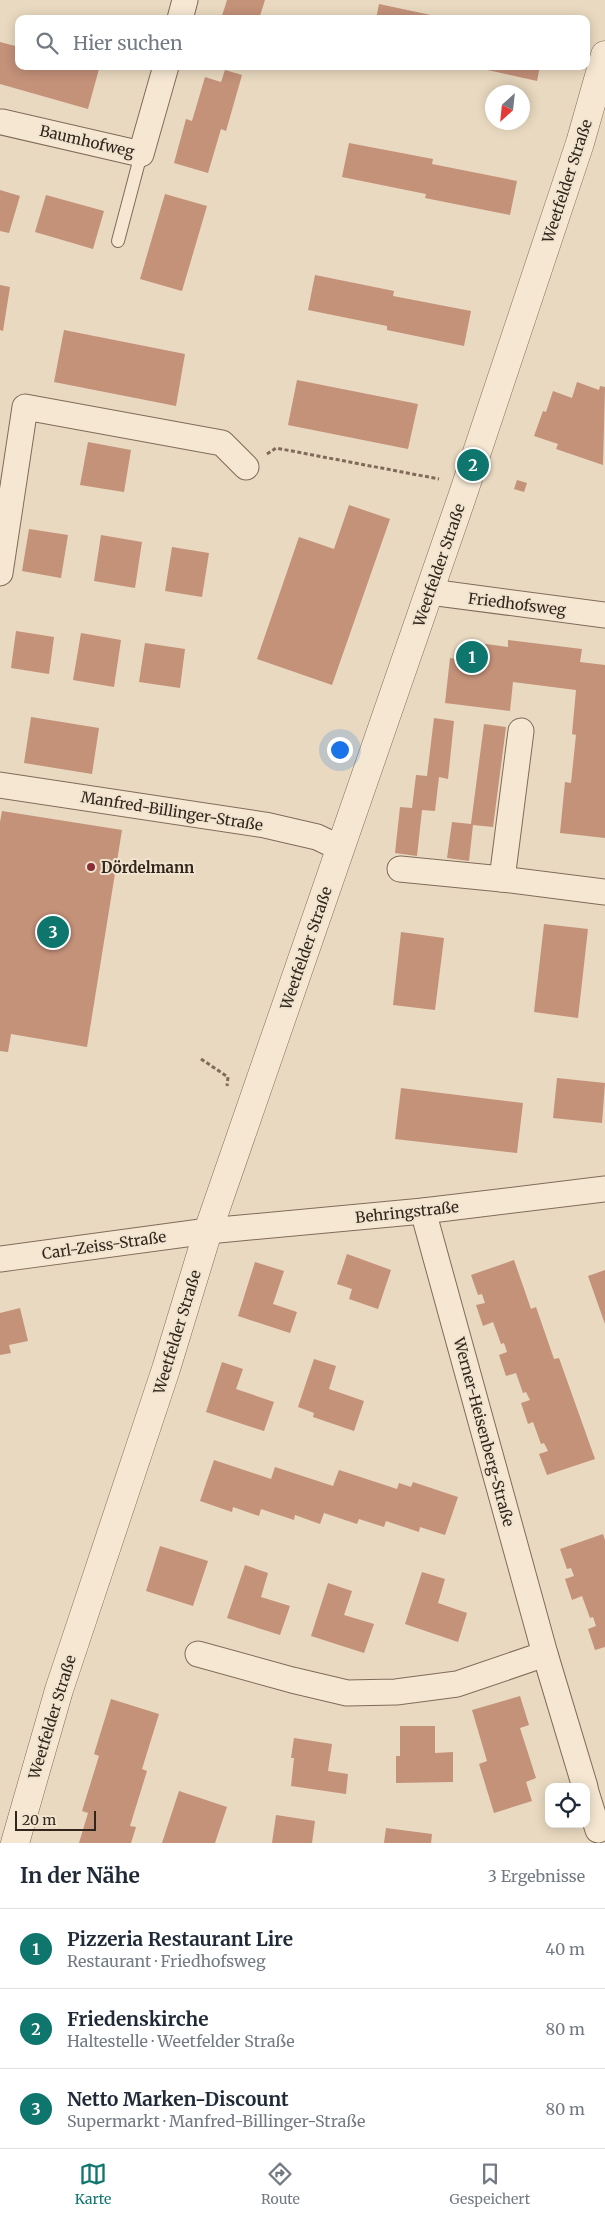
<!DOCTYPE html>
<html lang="de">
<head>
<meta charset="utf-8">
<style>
  body { margin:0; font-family:Merriweather,serif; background:#f6f6f7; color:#1f2937 }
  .controls { position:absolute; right:15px; bottom:15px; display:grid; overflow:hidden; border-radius:10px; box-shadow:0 2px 12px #0003 }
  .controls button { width:45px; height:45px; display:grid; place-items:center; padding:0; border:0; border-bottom:1px solid #e0e1e3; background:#fff; color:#1f2937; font:25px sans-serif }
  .compass { position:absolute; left:485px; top:85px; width:45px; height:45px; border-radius:50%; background:#fff; box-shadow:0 2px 12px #0003; rotate:207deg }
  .scale { position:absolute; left:15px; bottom:12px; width:81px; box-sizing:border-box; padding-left:5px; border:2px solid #31251d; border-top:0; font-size:14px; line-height:18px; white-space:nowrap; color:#31251d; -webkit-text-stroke:4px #f1e4cf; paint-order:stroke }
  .you { position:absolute; left:339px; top:749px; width:18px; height:18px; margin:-12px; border:4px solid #fff; border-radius:50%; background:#1a73e8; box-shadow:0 0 0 8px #1a73e833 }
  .badge { display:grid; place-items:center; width:32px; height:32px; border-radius:50%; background:#0f766e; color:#fff; font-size:16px; font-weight:700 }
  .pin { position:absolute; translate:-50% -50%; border:2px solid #fff; box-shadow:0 1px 5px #0006 }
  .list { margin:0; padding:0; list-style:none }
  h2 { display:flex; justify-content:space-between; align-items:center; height:65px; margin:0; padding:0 20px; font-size:21px }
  h2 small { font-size:16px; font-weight:400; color:#747a83 }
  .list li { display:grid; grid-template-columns:32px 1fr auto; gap:15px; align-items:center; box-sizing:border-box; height:80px; padding:0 20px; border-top:1px solid #e0e1e3 }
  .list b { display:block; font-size:19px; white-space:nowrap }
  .list p { margin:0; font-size:16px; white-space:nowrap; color:#747a83 }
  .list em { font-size:16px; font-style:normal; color:#747a83 }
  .icon { flex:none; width:28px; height:28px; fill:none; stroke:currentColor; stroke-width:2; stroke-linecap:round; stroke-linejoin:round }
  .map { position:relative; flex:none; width:605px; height:1843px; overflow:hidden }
  .search { position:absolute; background:#fff; box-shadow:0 2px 12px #0003; left:15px; right:15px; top:15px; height:55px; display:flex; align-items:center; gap:12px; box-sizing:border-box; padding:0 18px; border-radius:10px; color:#747a83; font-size:19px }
  .sheet { height:305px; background:#fff }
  nav { display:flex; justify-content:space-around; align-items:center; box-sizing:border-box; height:70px; border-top:1px solid #e0e1e3; background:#fff; font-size:14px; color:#747a83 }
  nav a { display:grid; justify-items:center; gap:2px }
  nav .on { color:#0f766e }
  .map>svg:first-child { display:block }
  .building { fill:#c49179 }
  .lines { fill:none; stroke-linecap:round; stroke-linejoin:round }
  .service-casing { stroke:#806b5a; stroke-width:14 }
  .minor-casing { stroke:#806b5a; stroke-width:27 }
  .tertiary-casing { stroke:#806b5a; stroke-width:29 }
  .path { stroke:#806b5a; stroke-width:3; stroke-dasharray:4 2.5; stroke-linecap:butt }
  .service { stroke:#f5e7d2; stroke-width:12 }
  .minor { stroke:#f5e7d2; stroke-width:25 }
  .tertiary { stroke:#f5e7d2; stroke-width:28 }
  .poi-dot { fill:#8a2f38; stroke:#f1e4cf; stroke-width:2 }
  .labels { text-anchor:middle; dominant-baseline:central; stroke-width:4; stroke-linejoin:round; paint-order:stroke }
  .street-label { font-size:15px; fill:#31251d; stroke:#f1e4cf }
  .poi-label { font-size:15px; font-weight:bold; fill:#31251d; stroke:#f1e4cf; text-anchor:start }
</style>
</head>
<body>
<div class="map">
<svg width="605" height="1843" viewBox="0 0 605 1843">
  <rect width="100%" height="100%" fill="#e9d9c0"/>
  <g class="building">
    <path d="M 227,0 L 265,0 L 259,19 L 221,19 Z"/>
    <path d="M 379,4 L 445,18 L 445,19 L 376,19 Z"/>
    <path d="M 0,42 L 19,47 L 19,66 L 88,66 L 99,69 L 88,109 L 0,84 Z"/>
    <path d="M 470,66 L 540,66 L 537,81 Z"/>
    <path d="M 225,70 L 242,75 L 226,131 L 221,129 L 208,173 L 174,163 L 186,119 L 192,121 L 205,77 L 221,82 Z"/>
    <path d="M 349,143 L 433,159 L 432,164 L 517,181 L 510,215 L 425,198 L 426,194 L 342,177 Z"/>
    <path d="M 0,190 L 20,196 L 9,233 L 0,231 Z"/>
    <path d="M 165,194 L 207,206 L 182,291 L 140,279 Z"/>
    <path d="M 46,195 L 104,211 L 93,249 L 35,232 Z"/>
    <path d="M 315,275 L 394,291 L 393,296 L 471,311 L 464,346 L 387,330 L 387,326 L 308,310 Z"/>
    <path d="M 0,285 L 10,287 L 3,331 L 0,330 Z"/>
    <path d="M 64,330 L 185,354 L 176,406 L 54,382 Z"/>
    <path d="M 297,380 L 418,404 L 408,449 L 288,425 Z"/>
    <path d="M 577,382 L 599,390 L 600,386 L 605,387 L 603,465 L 556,449 L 558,444 L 534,436 L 543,411 L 546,412 L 553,391 L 572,398 Z"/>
    <path d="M 88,442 L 131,450 L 124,492 L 80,485 Z"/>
    <path d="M 517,480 L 527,483 L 524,492 L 514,489 Z"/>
    <path d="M 349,505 L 390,519 L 332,685 L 257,659 L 299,537 L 334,549 Z"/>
    <path d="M 29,529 L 68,535 L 61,578 L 22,571 Z"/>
    <path d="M 101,535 L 142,542 L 135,588 L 94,581 Z"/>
    <path d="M 172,547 L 209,553 L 202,597 L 165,591 Z"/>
    <path d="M 16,631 L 54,637 L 49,674 L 11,668 Z"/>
    <path d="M 81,633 L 121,640 L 114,687 L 73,680 Z"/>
    <path d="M 508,640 L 582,649 L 580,662 L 605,665 L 605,838 L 560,833 L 565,782 L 571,783 L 576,735 L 572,734 L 576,690 L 513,682 L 510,711 L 445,703 L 450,658 L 462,660 L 464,641 L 508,647 Z"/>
    <path d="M 145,643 L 185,649 L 180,688 L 139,682 Z"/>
    <path d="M 31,717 L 99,728 L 92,774 L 24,763 Z"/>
    <path d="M 434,718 L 454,721 L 448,779 L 439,777 L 435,811 L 422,810 L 417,856 L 395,853 L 400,807 L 412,808 L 416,775 L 427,776 Z"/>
    <path d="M 484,724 L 506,727 L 493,827 L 473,825 L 469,861 L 447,858 L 452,822 L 471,824 Z"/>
    <path d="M 2,811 L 122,830 L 87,1047 L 11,1034 L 8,1052 L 0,1051 L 0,822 Z"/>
    <path d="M 544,924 L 588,929 L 578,1018 L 534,1012 Z"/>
    <path d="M 401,932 L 444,938 L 435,1010 L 393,1005 Z"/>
    <path d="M 557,1078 L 605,1083 L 602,1123 L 553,1118 Z"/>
    <path d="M 401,1088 L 523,1103 L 517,1153 L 395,1139 Z"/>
    <path d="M 347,1254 L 391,1270 L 378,1309 L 349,1299 L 352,1289 L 337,1284 Z"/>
    <path d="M 514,1260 L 531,1309 L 536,1307 L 554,1359 L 559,1358 L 595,1459 L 547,1475 L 539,1454 L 548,1451 L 544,1443 L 541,1444 L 533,1422 L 528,1424 L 521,1403 L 530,1400 L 526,1392 L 523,1393 L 516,1373 L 506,1376 L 499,1355 L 507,1352 L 504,1343 L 501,1344 L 493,1322 L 483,1326 L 476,1305 L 485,1303 L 482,1294 L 478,1295 L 471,1275 Z"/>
    <path d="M 255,1262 L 284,1271 L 273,1304 L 297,1312 L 290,1333 L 238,1316 Z"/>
    <path d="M 605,1270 L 605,1324 L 588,1276 Z"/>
    <path d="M 20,1308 L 28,1341 L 9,1345 L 11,1353 L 0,1355 L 0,1313 Z"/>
    <path d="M 314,1359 L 336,1366 L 329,1389 L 364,1401 L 354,1431 L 313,1417 L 314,1413 L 298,1407 Z"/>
    <path d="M 222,1362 L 243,1369 L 236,1389 L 274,1402 L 264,1431 L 206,1412 Z"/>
    <path d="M 214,1460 L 271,1479 L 275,1467 L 333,1486 L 339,1470 L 397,1489 L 399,1483 L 411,1487 L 413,1482 L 458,1497 L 445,1535 L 420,1527 L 419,1532 L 386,1521 L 384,1527 L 359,1519 L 357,1524 L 324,1513 L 320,1524 L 295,1515 L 294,1520 L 261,1509 L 259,1516 L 233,1507 L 232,1512 L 200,1501 Z"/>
    <path d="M 603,1534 L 605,1540 L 605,1647 L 595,1650 L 588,1629 L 596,1626 L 593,1617 L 590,1618 L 582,1596 L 572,1600 L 565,1579 L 574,1576 L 571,1568 L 567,1569 L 560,1549 Z"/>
    <path d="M 160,1546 L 208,1561 L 193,1606 L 146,1591 Z"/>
    <path d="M 245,1565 L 268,1573 L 261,1597 L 290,1606 L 280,1635 L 227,1618 Z"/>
    <path d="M 422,1572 L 445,1579 L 438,1603 L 467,1613 L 458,1642 L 405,1624 Z"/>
    <path d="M 328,1583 L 352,1591 L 344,1615 L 374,1624 L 364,1653 L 311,1636 Z"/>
    <path d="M 520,1696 L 529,1725 L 520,1728 L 536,1778 L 526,1782 L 532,1801 L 494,1813 L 479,1764 L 487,1761 L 472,1710 Z"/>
    <path d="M 111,1699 L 159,1714 L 142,1769 L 147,1771 L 130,1826 L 136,1827 L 131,1843 L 79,1843 L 88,1813 L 82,1811 L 99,1756 L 94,1754 Z"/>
    <path d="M 400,1726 L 435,1726 L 435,1753 L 453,1752 L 453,1782 L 396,1783 L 396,1756 L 400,1756 Z"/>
    <path d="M 294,1738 L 332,1744 L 328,1771 L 348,1774 L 346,1794 L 291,1786 L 294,1758 L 291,1758 Z"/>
    <path d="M 179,1791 L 227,1807 L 215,1843 L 162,1843 Z"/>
    <path d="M 276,1815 L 315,1821 L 312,1843 L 272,1843 Z"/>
    <path d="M 386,1828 L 432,1834 L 431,1843 L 384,1843 Z"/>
  </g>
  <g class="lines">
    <g class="service-casing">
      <path id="service" d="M 118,241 L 141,154"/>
    </g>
    <g class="minor-casing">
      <g id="minor">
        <path d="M 180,19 L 185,0"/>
        <path d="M 2,122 L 141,154 L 166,66"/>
        <path d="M 0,573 L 25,407 L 222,443 L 246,467"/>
        <path d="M 430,592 L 605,615"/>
        <path d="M 521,731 L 502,879 L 605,892"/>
        <path d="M 0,785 L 265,825 L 317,837 L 340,848"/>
        <path d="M 400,869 L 502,879"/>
        <path d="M 423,1211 L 545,1654 L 585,1787"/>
        <path d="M 0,1259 L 208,1231 L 423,1211 L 605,1189"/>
        <path d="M 198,1654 L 292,1680 L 347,1693 L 396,1692 L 457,1684 L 545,1654"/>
        <path d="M 586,1792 L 598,1830"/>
      </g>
    </g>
    <g class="tertiary-casing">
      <path id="tertiary" d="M 15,1843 L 59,1690 L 166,1369 L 208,1231 L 462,497 L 580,143 L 605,55"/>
    </g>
    <g class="path">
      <path d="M 267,454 L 276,448 L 439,479"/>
      <path d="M 201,1059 L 228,1077 L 227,1086"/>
    </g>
    <use href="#service" class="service"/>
    <use href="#minor" class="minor"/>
    <use href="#tertiary" class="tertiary"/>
  </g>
  <circle class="poi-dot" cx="91" cy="867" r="5"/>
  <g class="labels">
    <g class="street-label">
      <text transform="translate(87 141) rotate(13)">Baumhofweg</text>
      <text transform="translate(567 181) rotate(-72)">Weetfelder Straße</text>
      <text transform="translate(439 565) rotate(-71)">Weetfelder Straße</text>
      <text transform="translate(517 604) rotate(7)">Friedhofsweg</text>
      <text transform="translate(172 811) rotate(9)">Manfred-Billinger-Straße</text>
      <text transform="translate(306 948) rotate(-71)">Weetfelder Straße</text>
      <text transform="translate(407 1212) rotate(-6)">Behringstraße</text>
      <text transform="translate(104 1245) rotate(-8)">Carl-Zeiss-Straße</text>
      <text transform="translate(177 1332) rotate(-73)">Weetfelder Straße</text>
      <text transform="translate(484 1432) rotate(75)">Werner-Heisenberg-Straße</text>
      <text transform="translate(52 1717) rotate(-73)">Weetfelder Straße</text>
    </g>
    <g class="poi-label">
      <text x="101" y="867">Dördelmann</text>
    </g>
  </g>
</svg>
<div class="controls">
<button><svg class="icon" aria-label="locate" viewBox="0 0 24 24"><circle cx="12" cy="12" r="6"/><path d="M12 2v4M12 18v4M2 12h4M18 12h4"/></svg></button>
</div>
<svg class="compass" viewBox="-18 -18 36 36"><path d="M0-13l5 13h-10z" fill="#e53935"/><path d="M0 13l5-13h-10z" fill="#747a83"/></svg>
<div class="scale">20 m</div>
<div class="you"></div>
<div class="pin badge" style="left:472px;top:657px">1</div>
<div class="pin badge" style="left:473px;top:465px">2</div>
<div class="pin badge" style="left:53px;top:932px">3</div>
<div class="search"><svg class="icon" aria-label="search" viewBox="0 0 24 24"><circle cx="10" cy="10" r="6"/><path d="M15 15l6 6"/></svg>Hier suchen</div>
</div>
<section class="sheet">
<h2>In der Nähe<small>3 Ergebnisse</small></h2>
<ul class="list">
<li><span class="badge">1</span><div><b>Pizzeria Restaurant Lire</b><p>Restaurant · Friedhofsweg</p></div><em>40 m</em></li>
<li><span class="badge">2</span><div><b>Friedenskirche</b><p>Haltestelle · Weetfelder Straße</p></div><em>80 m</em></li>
<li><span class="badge">3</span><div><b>Netto Marken-Discount</b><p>Supermarkt · Manfred-Billinger-Straße</p></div><em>80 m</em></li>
</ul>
</section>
<nav>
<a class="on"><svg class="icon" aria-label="map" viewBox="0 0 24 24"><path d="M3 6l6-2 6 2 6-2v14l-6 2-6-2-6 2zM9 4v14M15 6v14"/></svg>Karte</a>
<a><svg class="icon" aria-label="directions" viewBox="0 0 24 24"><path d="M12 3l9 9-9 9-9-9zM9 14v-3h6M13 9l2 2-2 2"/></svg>Route</a>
<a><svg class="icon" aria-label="saved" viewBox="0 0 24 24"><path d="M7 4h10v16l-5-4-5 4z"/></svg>Gespeichert</a>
</nav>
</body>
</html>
